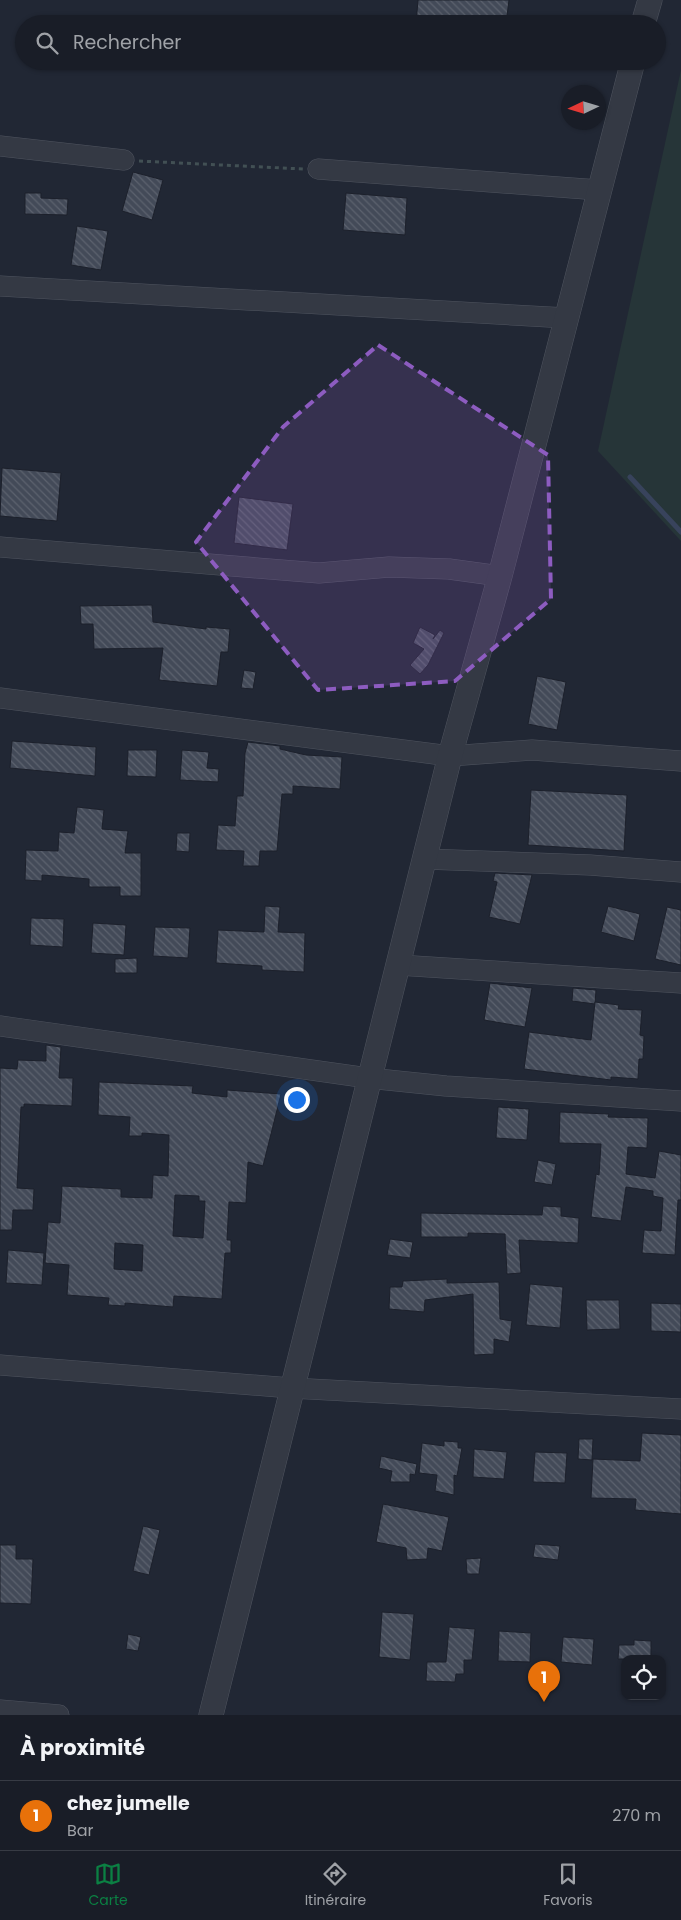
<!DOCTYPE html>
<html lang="fr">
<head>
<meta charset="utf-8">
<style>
  body { margin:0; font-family:Poppins,sans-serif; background:#262a33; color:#f1f3f6 }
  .controls { position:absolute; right:15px; bottom:15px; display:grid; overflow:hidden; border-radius:10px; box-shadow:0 1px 4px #0004 }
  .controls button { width:45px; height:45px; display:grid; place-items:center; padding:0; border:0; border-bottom:1px solid #373b44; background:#191d27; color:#f1f3f6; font:25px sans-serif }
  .compass { position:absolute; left:561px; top:85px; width:45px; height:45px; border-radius:50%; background:#191d27; box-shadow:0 1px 4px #0004; rotate:266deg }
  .you { position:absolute; left:296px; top:1099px; width:18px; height:18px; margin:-12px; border:4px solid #fff; border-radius:50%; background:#1a73e8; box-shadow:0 0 0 8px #1a73e833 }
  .badge { display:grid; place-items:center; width:32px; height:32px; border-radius:50%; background:#0b8043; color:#fff; font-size:16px; font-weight:700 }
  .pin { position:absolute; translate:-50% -41px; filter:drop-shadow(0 1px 2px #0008) }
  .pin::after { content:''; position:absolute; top:26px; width:18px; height:15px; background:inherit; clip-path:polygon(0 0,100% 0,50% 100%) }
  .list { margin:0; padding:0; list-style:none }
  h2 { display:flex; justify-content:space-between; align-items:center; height:65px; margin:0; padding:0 20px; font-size:21px }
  h2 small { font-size:16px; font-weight:400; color:#9fa2a7 }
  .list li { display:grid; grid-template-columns:32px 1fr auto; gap:15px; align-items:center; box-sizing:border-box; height:70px; padding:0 20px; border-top:1px solid #373b44 }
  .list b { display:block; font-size:19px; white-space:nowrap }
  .list p { margin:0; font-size:16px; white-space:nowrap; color:#9fa2a7 }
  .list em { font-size:16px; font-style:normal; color:#9fa2a7 }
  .icon { flex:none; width:28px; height:28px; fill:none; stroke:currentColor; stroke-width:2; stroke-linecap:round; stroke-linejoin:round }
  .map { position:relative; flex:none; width:681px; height:1715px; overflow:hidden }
  .search { position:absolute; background:#191d27; box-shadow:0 1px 4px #0004; left:15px; right:15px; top:15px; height:55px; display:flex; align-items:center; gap:12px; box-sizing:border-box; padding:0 18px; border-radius:28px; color:#9fa2a7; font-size:19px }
  .sheet { height:135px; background:#191d27 }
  nav { display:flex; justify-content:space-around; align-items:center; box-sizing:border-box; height:70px; border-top:1px solid #373b44; background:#191d27; font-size:14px; color:#9fa2a7 }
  nav a { display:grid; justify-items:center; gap:2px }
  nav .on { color:#0b8043 }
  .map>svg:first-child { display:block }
  .grass { fill:#263538 }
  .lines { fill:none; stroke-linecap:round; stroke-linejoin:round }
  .stream { stroke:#38435c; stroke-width:5 }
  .building { fill:url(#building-back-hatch); stroke:#1c202b; fill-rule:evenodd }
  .minor-casing { stroke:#4f545f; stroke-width:21 }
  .tertiary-casing { stroke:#4f545f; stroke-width:25 }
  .path { stroke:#425054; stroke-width:3; stroke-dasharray:4 4; stroke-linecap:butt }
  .minor { stroke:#343944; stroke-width:20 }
  .tertiary { stroke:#343944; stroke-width:24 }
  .marked { fill:#8d5cc0; fill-opacity:0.2; stroke:#8d5cc0; stroke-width:4; stroke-dasharray:10 6; stroke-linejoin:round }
</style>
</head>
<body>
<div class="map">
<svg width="681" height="1715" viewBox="0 0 681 1715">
  <defs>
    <pattern id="building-back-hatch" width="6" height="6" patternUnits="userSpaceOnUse" patternTransform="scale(1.25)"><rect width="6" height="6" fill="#434a58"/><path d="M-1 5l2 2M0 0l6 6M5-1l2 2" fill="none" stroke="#5c626e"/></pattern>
  </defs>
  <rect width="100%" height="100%" fill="#212734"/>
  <path class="grass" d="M 681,70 L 681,541 L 598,451 Z"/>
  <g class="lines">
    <path class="stream" d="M 630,477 L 681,532"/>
  </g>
  <g class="building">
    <path d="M 418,0 L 509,0 L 506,24 L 416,24 Z"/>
    <path d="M 133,172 L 163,180 L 152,220 L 122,211 Z"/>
    <path d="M 25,193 L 41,193 L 41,198 L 68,199 L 67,215 L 25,214 Z"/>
    <path d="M 346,193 L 407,198 L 405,235 L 343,230 Z"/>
    <path d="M 77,226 L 108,231 L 101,270 L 71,265 Z"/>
    <path d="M 2,468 L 61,473 L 57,521 L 0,516 Z"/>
    <path d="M 239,497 L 293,504 L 287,550 L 234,543 Z"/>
    <path d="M 152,605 L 153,622 L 206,629 L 206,627 L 230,629 L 228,652 L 221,652 L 217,686 L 159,680 L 163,648 L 94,649 L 93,624 L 81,624 L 80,606 Z"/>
    <path d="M 420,627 L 435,635 L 433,639 L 440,630 L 444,633 L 428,665 L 420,674 L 410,665 L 424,649 L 413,643 Z"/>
    <path d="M 244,670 L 256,672 L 253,689 L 241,688 Z"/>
    <path d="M 537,676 L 566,682 L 557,730 L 528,724 Z"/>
    <path d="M 12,741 L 96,747 L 95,776 L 10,768 Z"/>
    <path d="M 248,742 L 280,746 L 280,749 L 306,755 L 342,757 L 340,789 L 293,786 L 293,794 L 282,794 L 277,851 L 260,851 L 259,866 L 243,866 L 244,851 L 216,850 L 218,825 L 235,826 L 237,796 L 243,796 L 245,753 Z"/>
    <path d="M 128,750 L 157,750 L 156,777 L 127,776 Z"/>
    <path d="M 182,750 L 209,752 L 207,768 L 219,769 L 218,782 L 180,780 Z"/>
    <path d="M 531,790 L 627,795 L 624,851 L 528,845 Z"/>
    <path d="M 77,807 L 104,810 L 102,829 L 128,831 L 125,853 L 141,853 L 141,896 L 120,896 L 120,887 L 89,887 L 89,879 L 42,875 L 42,881 L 25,880 L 26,850 L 58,851 L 59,832 L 74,833 Z"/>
    <path d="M 177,833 L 190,833 L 189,852 L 176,851 Z"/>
    <path d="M 495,873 L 532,875 L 520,924 L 489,917 L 497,882 L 493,881 Z"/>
    <path d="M 265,906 L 280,907 L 278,932 L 305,933 L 304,972 L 262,970 L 262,966 L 216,963 L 218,930 L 264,932 Z"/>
    <path d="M 608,906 L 640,914 L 634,941 L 601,932 Z"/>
    <path d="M 667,907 L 681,910 L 681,965 L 655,959 Z"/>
    <path d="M 31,918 L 64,919 L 63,947 L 30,945 Z"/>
    <path d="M 93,923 L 126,925 L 124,955 L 91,953 Z"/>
    <path d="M 155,927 L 190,928 L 188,958 L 153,956 Z"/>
    <path d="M 137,958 L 137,973 L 115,973 L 115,959 Z"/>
    <path d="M 490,983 L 532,988 L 525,1027 L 484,1020 Z"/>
    <path d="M 573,988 L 596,990 L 595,1004 L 572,1001 Z"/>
    <path d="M 595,1002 L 619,1005 L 618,1009 L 642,1010 L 640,1035 L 644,1036 L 643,1059 L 639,1059 L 638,1079 L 611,1077 L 611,1080 L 524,1069 L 529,1032 L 591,1040 Z"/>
    <path d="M 46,1045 L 61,1047 L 59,1078 L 73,1078 L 72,1106 L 24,1104 L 24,1107 L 21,1107 L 17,1188 L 34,1189 L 33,1210 L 13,1210 L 12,1230 L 0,1230 L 0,1068 L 17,1069 L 18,1060 L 46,1061 Z"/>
    <path d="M 99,1082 L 193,1086 L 192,1093 L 227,1097 L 227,1090 L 281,1094 L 263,1166 L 248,1162 L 246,1203 L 229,1202 L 227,1240 L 231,1240 L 231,1253 L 225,1253 L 222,1299 L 174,1296 L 173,1307 L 125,1303 L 125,1306 L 108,1305 L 109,1298 L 67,1295 L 69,1265 L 45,1263 L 48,1222 L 60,1223 L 62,1186 L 121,1189 L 121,1197 L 152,1198 L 153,1175 L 168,1176 L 169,1135 L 142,1133 L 142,1136 L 129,1136 L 130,1117 L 98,1115 ZM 175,1195 L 199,1196 L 199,1201 L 205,1201 L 203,1238 L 173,1236 ZM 115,1243 L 143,1245 L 142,1271 L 114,1269 Z"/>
    <path d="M 498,1107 L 529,1109 L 527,1140 L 496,1138 Z"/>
    <path d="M 560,1112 L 609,1114 L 608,1117 L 648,1118 L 647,1148 L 628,1147 L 626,1174 L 655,1178 L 659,1151 L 681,1155 L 681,1200 L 678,1200 L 675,1255 L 642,1253 L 644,1230 L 661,1231 L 663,1198 L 653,1196 L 653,1191 L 626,1187 L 621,1221 L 591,1217 L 596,1174 L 599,1175 L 601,1144 L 559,1143 Z"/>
    <path d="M 538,1160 L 556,1164 L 552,1185 L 534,1182 Z"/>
    <path d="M 543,1206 L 561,1207 L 561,1216 L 579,1218 L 578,1243 L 519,1240 L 521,1273 L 507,1274 L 505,1234 L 468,1233 L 468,1237 L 421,1237 L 421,1213 L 542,1215 Z"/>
    <path d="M 390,1239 L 413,1242 L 410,1258 L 387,1255 Z"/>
    <path d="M 8,1250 L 44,1253 L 42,1285 L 6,1283 Z"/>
    <path d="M 447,1279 L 447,1283 L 499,1282 L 500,1319 L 512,1321 L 509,1342 L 494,1339 L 494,1354 L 474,1355 L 473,1294 L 425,1300 L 424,1312 L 389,1309 L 390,1287 L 402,1287 L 403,1281 Z"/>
    <path d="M 530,1284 L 563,1287 L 560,1328 L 526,1325 Z"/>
    <path d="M 586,1300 L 619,1300 L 620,1329 L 587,1330 Z"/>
    <path d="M 651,1303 L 681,1304 L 681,1332 L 651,1331 Z"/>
    <path d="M 642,1433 L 681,1435 L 681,1514 L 635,1510 L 636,1499 L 591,1498 L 593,1459 L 640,1461 Z"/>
    <path d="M 579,1439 L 593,1439 L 592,1460 L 578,1459 Z"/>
    <path d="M 444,1441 L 458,1442 L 458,1448 L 462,1448 L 457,1476 L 454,1475 L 454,1495 L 435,1491 L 437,1475 L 419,1473 L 422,1443 L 444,1446 Z"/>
    <path d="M 474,1449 L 507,1452 L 504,1479 L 473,1477 Z"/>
    <path d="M 535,1452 L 567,1453 L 565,1483 L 533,1482 Z"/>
    <path d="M 381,1456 L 417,1464 L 415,1475 L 410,1474 L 410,1482 L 390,1482 L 392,1471 L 379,1468 Z"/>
    <path d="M 383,1504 L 449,1517 L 442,1551 L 428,1548 L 427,1559 L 407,1560 L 406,1548 L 376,1542 Z"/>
    <path d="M 143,1526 L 160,1530 L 149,1575 L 133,1571 Z"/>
    <path d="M 535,1544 L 560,1546 L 558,1560 L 533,1557 Z"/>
    <path d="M 0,1545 L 16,1545 L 16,1559 L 33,1559 L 31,1604 L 0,1603 Z"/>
    <path d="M 481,1558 L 479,1574 L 467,1574 L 466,1559 Z"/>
    <path d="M 382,1612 L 414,1614 L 410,1660 L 379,1657 Z"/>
    <path d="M 449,1627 L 475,1629 L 472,1660 L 464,1660 L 464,1674 L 456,1674 L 455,1682 L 426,1681 L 427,1662 L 446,1662 Z"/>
    <path d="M 499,1631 L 531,1633 L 530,1662 L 498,1661 Z"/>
    <path d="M 128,1634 L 141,1637 L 138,1651 L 126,1649 Z"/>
    <path d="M 563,1637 L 594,1639 L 592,1665 L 561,1662 Z"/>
    <path d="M 634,1640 L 651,1641 L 651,1659 L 618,1659 L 619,1645 L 634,1645 Z"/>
  </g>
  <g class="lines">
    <g class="minor-casing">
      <g id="minor">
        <path d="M 0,146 L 124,160"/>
        <path d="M 318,169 L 599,190"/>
        <path d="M 0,286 L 567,318"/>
        <path d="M 0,547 L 319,573 L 389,567 L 449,569 L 500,576"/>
        <path d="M 0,698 L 450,756 L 532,750 L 681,761"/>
        <path d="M 424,859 L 590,865 L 681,872"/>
        <path d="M 398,965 L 681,983"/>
        <path d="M 0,1026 L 368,1078 L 446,1086 L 681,1101"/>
        <path d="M 0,1365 L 291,1388 L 681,1409"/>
        <path d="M 0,1710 L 59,1715"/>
      </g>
    </g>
    <g class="tertiary-casing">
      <g id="tertiary">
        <path d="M 643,24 L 650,0"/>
        <path d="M 211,1715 L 450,756 L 500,576 L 633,61"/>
      </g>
    </g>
    <path class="path" d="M 139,161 L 303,169"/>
    <use href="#minor" class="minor"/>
    <use href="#tertiary" class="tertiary"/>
  </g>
  <path class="marked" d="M 378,345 L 548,455 L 551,599 L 455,681 L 318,690 L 196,542 L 283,427 Z"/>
</svg>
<div class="controls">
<button><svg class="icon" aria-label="locate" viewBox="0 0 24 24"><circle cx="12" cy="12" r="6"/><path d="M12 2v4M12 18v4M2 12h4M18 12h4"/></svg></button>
</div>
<svg class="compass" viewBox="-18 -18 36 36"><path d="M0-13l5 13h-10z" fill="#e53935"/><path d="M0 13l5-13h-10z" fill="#9fa2a7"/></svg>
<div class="you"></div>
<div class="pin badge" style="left:544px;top:1702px;background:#e8710a">1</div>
<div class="search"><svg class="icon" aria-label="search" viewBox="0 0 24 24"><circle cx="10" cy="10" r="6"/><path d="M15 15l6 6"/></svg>Rechercher</div>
</div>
<section class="sheet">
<h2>À proximité<small></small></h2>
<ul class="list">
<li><span class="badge" style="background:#e8710a">1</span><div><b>chez jumelle</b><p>Bar</p></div><em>270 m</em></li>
</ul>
</section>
<nav>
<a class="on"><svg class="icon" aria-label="map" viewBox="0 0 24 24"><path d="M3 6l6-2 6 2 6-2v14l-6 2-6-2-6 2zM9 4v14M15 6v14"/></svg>Carte</a>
<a><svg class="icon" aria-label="directions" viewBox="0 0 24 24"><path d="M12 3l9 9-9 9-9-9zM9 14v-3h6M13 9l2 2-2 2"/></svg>Itinéraire</a>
<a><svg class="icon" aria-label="saved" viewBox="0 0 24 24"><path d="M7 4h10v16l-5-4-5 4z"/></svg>Favoris</a>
</nav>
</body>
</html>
